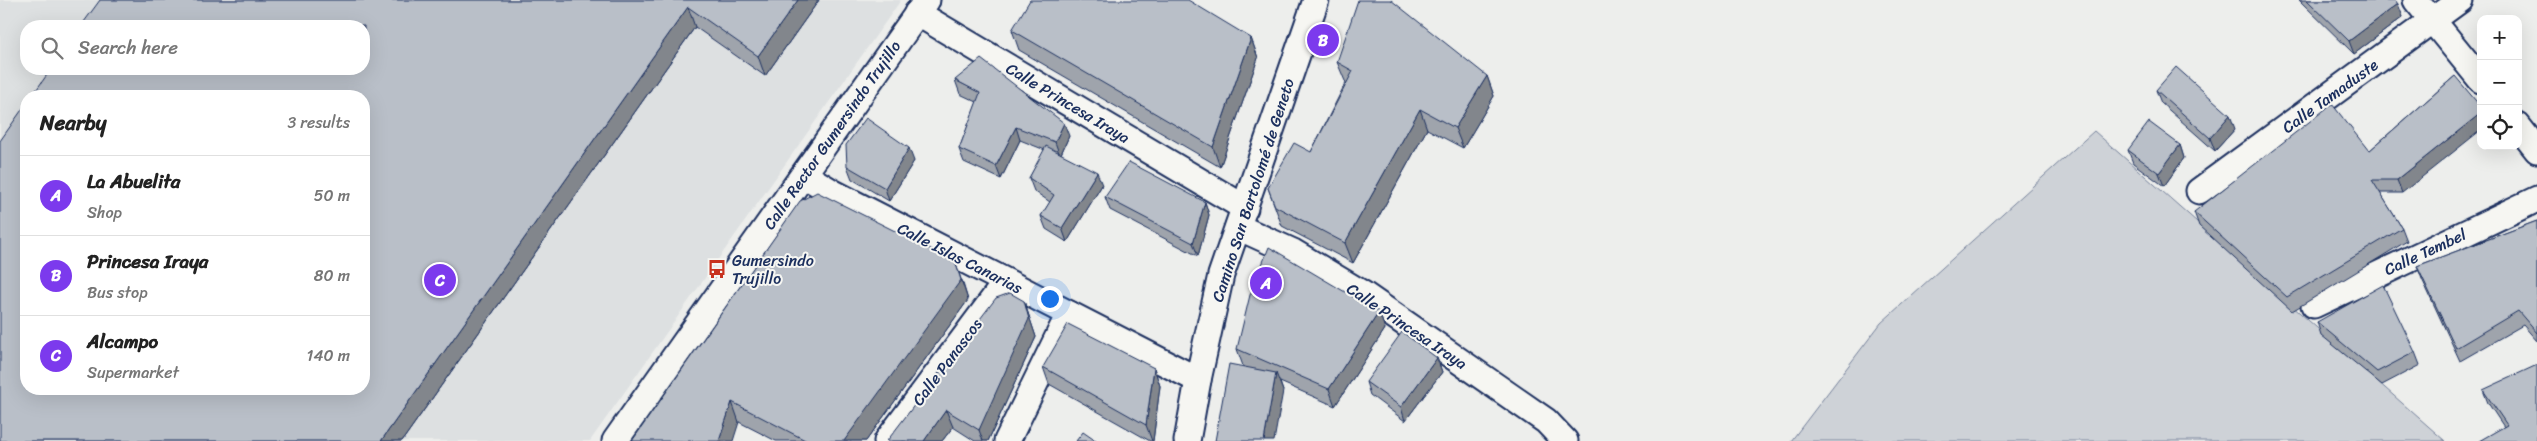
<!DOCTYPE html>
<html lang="en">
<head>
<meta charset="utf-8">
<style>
  body { margin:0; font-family:Sriracha,sans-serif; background:#f2f2f2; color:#222 }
  .controls { position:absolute; right:15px; top:15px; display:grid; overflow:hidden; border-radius:10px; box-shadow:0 5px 20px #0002 }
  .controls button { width:45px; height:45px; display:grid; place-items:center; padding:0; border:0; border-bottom:1px solid #e0e0e0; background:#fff; color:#222; font:25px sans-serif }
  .you { position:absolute; left:1049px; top:298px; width:18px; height:18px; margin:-12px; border:4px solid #fff; border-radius:50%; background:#1a73e8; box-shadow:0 0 0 8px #1a73e833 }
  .badge { display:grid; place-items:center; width:32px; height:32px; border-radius:50%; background:#7c3aed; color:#fff; font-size:16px; font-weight:700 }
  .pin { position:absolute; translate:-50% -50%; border:2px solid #fff; box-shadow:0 1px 5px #0006 }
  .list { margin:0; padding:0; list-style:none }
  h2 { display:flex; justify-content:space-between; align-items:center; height:65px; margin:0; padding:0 20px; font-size:21px }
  h2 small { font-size:16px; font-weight:400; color:#767676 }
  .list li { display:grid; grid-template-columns:32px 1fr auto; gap:15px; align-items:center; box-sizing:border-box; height:80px; padding:0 20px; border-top:1px solid #e0e0e0 }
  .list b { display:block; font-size:19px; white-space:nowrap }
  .list p { margin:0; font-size:16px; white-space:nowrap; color:#767676 }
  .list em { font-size:16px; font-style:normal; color:#767676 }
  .icon { flex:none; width:28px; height:28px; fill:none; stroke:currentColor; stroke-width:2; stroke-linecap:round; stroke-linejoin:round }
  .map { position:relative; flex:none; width:2537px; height:441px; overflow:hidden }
  .search { position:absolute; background:#fff; box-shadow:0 5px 20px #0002; left:20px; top:20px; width:350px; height:55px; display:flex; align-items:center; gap:12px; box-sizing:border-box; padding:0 18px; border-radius:20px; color:#767676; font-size:19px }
  .panel { position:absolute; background:#fff; box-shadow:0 5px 20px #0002; left:20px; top:90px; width:350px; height:305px; border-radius:20px }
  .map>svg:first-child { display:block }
  .built { fill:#dde0e1; fill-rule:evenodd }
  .green { fill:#ced2d7; stroke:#74809a }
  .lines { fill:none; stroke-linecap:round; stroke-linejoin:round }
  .street-casing { stroke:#1b2f5e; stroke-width:29 }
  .street { stroke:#f6f6f2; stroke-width:25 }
  .wall { fill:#9fa4ac; stroke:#1b2f5e }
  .shaded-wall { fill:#82868c; stroke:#1b2f5e }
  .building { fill:#b9bfc8; stroke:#1b2f5e }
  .labels { text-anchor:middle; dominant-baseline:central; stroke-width:4; stroke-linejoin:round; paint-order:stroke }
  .street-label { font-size:16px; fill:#1b2f5e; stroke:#f6f6f2 }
  .poi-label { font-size:16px; fill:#1b2f5e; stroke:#f6f6f2; text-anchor:start }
</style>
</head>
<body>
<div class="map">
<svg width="2537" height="441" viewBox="0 0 2537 441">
  <rect width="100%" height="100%" fill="#edeeec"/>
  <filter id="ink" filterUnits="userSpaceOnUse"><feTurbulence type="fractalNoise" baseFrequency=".02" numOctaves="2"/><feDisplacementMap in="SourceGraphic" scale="10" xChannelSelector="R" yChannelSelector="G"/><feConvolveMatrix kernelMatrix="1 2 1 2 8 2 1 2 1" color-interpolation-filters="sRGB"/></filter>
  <g filter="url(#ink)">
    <path class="built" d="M 0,0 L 901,0 L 590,441 L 0,441 ZM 26,26 L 364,26 L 364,69 L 26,69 ZM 26,96 L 364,96 L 364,389 L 26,389 Z"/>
    <path class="green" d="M 2094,131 L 2445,441 L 1791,441 L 1881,323 Z"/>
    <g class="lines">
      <g class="street-casing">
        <g id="street">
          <path d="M 2416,0 L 2481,80"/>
          <path d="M 917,13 L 1245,208"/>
          <path d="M 2518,126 L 2537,150"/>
          <path d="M 804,175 L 832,192 L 1198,380"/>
          <path d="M 2199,191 L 2460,0"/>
          <path d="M 1238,227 L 1293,252 L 1363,294 L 1546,421 L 1565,441"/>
          <path d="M 2314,305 L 2537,199"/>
          <path d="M 615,441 L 927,0"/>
          <path d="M 887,441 L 1006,282"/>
          <path d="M 1007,441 L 1069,314"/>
          <path d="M 1187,441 L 1198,380 L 1221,275 L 1316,0"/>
        </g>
      </g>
      <use href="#street" class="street"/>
    </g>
    <g class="wall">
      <path d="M 100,0 L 819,0 L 765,76 L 695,27 L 402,441 L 0,441 Z"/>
      <path d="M 2299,0 L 2395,0 L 2403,17 L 2354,54 Z"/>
      <path d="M 1012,30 L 1251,38 L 1258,58 L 1220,167 L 1019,50 Z"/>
      <path d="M 1337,62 L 1487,76 L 1494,96 L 1463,148 L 1427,129 L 1353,263 L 1282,226 L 1268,188 L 1311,152 L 1346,82 L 1345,81 Z"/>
      <path d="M 2455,76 L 2402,193 L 2380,193 L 2402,228 L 2407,241 L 2292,311 L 2199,226 L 2194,212 L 2369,151 Z"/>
      <path d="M 955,80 L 1069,136 L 1061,154 L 1102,185 L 1067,242 L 1046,229 L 1041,216 L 1050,202 L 1034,191 L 1029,178 L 1045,150 L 1020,140 L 1001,179 L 964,162 L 959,149 L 977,102 L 960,94 Z"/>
      <path d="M 2156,90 L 2235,129 L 2215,151 L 2161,103 Z"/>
      <path d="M 2180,145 L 2184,158 L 2164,186 L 2133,163 L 2128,150 Z"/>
      <path d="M 914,161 L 889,201 L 852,179 L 847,166 Z"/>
      <path d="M 1105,197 L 1205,202 L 1209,215 L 1198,256 L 1110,210 Z"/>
      <path d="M 2537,221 L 2537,341 L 2523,325 L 2460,361 L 2422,279 L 2417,266 Z"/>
      <path d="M 962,280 L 968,300 L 866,441 L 776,441 L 739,422 L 632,441 Z"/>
      <path d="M 1024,301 L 1036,337 L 988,441 L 975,441 L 953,427 L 942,441 L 887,441 Z"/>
      <path d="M 1379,312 L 1385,329 L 1335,406 L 1280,382 L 1283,391 L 1243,366 L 1237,349 Z"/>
      <path d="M 2317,322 L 2415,352 L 2420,365 L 2382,385 L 2321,335 Z"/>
      <path d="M 1437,358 L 1442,372 L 1405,421 L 1370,395 L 1366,382 Z"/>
      <path d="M 1043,367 L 1154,368 L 1160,386 L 1153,441 L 1150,441 L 1049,384 Z"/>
      <path d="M 2483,390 L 2537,441 L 2504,427 L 2488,403 Z"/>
    </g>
    <g class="shaded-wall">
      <path d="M 798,0 L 819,0 L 765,76 L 758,56 Z"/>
      <path d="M 2398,4 L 2403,17 L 2354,54 L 2349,41 Z"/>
      <path d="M 688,7 L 695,27 L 402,441 L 381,441 Z"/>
      <path d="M 1251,38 L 1258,58 L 1220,167 L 1213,147 Z"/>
      <path d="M 1487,76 L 1494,96 L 1463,148 L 1455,128 Z"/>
      <path d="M 1420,109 L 1427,129 L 1353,263 L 1345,243 Z"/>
      <path d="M 2481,113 L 2481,130 L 2402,193 L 2397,180 Z"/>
      <path d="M 2230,115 L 2235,129 L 2215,151 L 2210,138 Z"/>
      <path d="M 1064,123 L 1069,136 L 1060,156 L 1055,142 Z"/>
      <path d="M 1016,127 L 1020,140 L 1001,179 L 996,166 Z"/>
      <path d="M 2180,145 L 2184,158 L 2164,186 L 2159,173 Z"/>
      <path d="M 909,148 L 914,161 L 889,201 L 885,188 Z"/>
      <path d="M 1097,172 L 1102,185 L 1067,242 L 1062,228 Z"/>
      <path d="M 1205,202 L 1209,215 L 1198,256 L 1193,243 Z"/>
      <path d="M 955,261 L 968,300 L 866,441 L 844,441 Z"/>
      <path d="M 1024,301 L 1036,337 L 988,441 L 983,441 L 979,430 Z"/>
      <path d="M 1379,312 L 1385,329 L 1335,406 L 1329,389 Z"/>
      <path d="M 1437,358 L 1442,372 L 1405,421 L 1401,407 Z"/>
      <path d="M 1154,368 L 1160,386 L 1153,441 L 1152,441 L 1146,425 Z"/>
      <path d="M 1276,373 L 1283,391 L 1274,441 L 1264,441 Z"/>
      <path d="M 732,402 L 739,422 L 733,441 L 719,441 Z"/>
      <path d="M 946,410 L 953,427 L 942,441 L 924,441 Z"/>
    </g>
    <g class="building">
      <path d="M 100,0 L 798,0 L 758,56 L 688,7 L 381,441 L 0,441 L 0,141 L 26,104 L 26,389 L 364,389 L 364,96 L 32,96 L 51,69 L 364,69 L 364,26 L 81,26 Z"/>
      <path d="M 1030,0 L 1188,0 L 1251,38 L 1213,147 L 1012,30 Z"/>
      <path d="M 1358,0 L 1391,0 L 1487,76 L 1455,128 L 1420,109 L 1345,243 L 1275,206 L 1268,188 L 1294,143 L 1311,152 L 1353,71 L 1337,62 Z"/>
      <path d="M 2307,0 L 2395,0 L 2398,4 L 2349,41 Z"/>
      <path d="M 981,59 L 1064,123 L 1055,142 L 1016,127 L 996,166 L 959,149 L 980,93 L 955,80 Z"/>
      <path d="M 2176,67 L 2230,115 L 2210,138 L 2156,90 Z"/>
      <path d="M 2455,76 L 2481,107 L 2481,113 L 2397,180 L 2372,180 L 2402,228 L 2287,297 L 2194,212 L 2332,104 L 2369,151 Z"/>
      <path d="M 866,118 L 909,148 L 885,188 L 847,166 L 846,145 Z"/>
      <path d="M 2149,122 L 2180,145 L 2159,173 L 2128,150 Z"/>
      <path d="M 1046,146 L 1097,172 L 1062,228 L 1041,216 L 1054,195 L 1029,178 Z"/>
      <path d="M 1129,162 L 1205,202 L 1193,243 L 1105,197 Z"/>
      <path d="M 817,192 L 955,261 L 961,280 L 844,441 L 807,441 L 732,402 L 719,441 L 632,441 L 800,201 Z"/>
      <path d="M 2537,221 L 2537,333 L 2518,311 L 2456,348 L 2417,266 Z"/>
      <path d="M 1269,247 L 1379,312 L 1329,389 L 1237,349 L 1250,295 Z"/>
      <path d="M 2383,285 L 2415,352 L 2377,372 L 2317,322 Z"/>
      <path d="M 1010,293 L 1024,301 L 1029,319 L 979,430 L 946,410 L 924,441 L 887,441 L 996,298 Z"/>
      <path d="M 1068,324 L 1154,368 L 1146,425 L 1043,367 Z"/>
      <path d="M 1402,332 L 1437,358 L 1401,407 L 1366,382 Z"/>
      <path d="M 1229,364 L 1276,373 L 1264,441 L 1215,441 Z"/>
      <path d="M 2537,365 L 2537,441 L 2479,441 L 2507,425 L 2483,390 Z"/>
      <path d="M 1083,432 L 1096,441 L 1076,441 Z"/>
    </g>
  </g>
  <defs>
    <g id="bus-bare" transform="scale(1.5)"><path d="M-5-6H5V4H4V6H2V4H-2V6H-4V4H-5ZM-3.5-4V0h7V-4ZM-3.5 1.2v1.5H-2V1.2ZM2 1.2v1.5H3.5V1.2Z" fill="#c8321e" stroke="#f6f6f2" stroke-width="2.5" paint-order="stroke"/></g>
  </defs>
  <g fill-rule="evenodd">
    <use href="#bus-bare" x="717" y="269"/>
  </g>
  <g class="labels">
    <g class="street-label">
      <text transform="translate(2330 96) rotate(-36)">Calle Tamaduste</text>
      <text transform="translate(1068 103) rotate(31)">Calle Princesa Iraya</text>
      <text transform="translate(832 135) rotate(-55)">Calle Rector Gumersindo Trujillo</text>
      <text transform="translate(1253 190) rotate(-72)">Camino San Bartolomé de Geneto</text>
      <text transform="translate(2425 252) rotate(-25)">Calle Tembel</text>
      <text transform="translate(960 258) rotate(27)">Calle Islas Canarias</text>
      <text transform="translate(1407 326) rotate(34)">Calle Princesa Iraya</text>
      <text transform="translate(947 362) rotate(-53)">Calle Panascos</text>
    </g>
    <g class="poi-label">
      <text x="732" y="260">Gumersindo<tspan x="732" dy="18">Trujillo</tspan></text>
    </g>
  </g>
</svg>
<div class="controls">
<button>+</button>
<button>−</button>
<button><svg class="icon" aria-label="locate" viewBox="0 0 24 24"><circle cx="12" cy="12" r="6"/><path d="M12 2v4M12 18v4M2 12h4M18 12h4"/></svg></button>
</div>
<div class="you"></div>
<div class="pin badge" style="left:1266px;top:283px">A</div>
<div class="pin badge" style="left:1323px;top:40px">B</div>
<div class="pin badge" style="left:440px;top:280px">C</div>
<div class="search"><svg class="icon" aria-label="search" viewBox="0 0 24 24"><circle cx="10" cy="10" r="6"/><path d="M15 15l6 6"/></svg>Search here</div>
<section class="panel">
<h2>Nearby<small>3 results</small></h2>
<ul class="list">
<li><span class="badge">A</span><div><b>La Abuelita</b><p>Shop</p></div><em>50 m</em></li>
<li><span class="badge">B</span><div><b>Princesa Iraya</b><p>Bus stop</p></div><em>80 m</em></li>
<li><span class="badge">C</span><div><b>Alcampo</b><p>Supermarket</p></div><em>140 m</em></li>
</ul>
</section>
</div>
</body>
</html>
